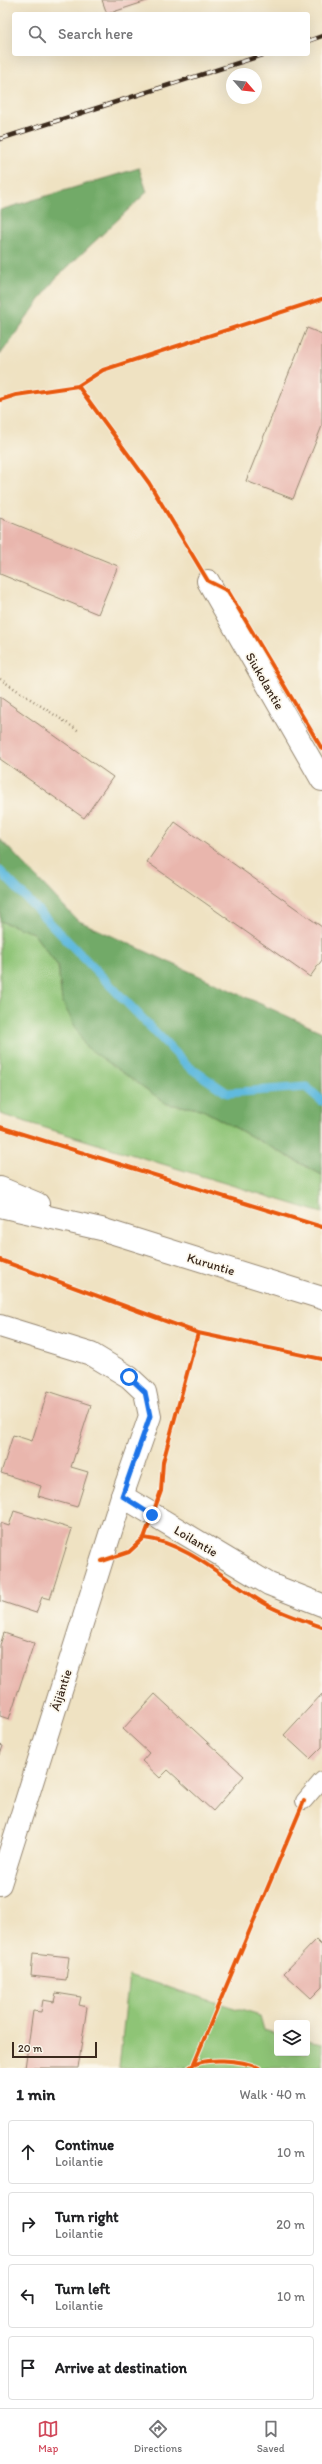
<!DOCTYPE html>
<html lang="en">
<head>
<meta charset="utf-8">
<style>
  body { margin:0; font-family:Itim,sans-serif; background:#f6f6f6; color:#202124 }
  .controls { position:absolute; right:12px; bottom:12px; display:grid; overflow:hidden; border-radius:4px; box-shadow:0 4px 16px #0002 }
  .controls button { width:36px; height:36px; display:grid; place-items:center; padding:0; border:0; border-bottom:1px solid #e0e0e0; background:#fff; color:#202124; font:20px sans-serif }
  .compass { position:absolute; left:226px; top:68px; width:36px; height:36px; border-radius:50%; background:#fff; box-shadow:0 4px 16px #0002; rotate:118deg }
  .scale { position:absolute; left:12px; bottom:10px; width:85px; box-sizing:border-box; padding-left:4px; border:2px solid #3b2a1e; border-top:0; font-size:11px; line-height:14px; white-space:nowrap; color:#3b2a1e; -webkit-text-stroke:3px #fbf7ec; paint-order:stroke }
  .stop { position:absolute; width:12px; height:12px; margin:-9px; border:3px solid #1a73e8; border-radius:50%; background:#fff }
  .stop.end { background:#1a73e8; border-color:#fff; box-shadow:0 1px 4px #0008 }
  .list { margin:0; padding:0; list-style:none }
  h2 { display:flex; justify-content:space-between; align-items:center; height:52px; margin:0; padding:0 16px; font-size:17px }
  h2 small { font-size:13px; font-weight:400; color:#757577 }
  .list li { display:grid; grid-template-columns:26px 1fr auto; gap:12px; align-items:center; box-sizing:border-box; height:64px; margin:0 8px 8px; padding:0 8px; border:1px solid #e0e0e0; border-radius:4px }
  .list b { display:block; font-size:15px; white-space:nowrap }
  .list p { margin:0; font-size:13px; white-space:nowrap; color:#757577 }
  .list em { font-size:13px; font-style:normal; color:#757577 }
  .icon { flex:none; width:22px; height:22px; fill:none; stroke:currentColor; stroke-width:2; stroke-linecap:round; stroke-linejoin:round }
  .map { position:relative; flex:none; width:322px; height:2068px; overflow:hidden }
  .search { position:absolute; background:#fff; box-shadow:0 4px 16px #0002; left:12px; right:12px; top:12px; height:44px; display:flex; align-items:center; gap:10px; box-sizing:border-box; padding:0 14px; border-radius:4px; color:#757577; font-size:15px }
  .sheet { height:340px; background:#fff }
  nav { display:flex; justify-content:space-around; align-items:center; box-sizing:border-box; height:56px; border-top:1px solid #e0e0e0; background:#fff; font-size:11px; color:#757577 }
  nav a { display:grid; justify-items:center; gap:2px }
  nav .on { color:#d1495b }
  .map>svg:first-child { display:block }
  .green { fill:#8ec476; stroke:#64774a }
  .forest { fill:#72aa67; stroke:#566a42 }
  .lines { fill:none; stroke-linecap:round; stroke-linejoin:round }
  .stream { stroke:#61bade; stroke-width:9 }
  .building { fill:#e9b6ad }
  .service-casing { stroke:#958670; stroke-width:18 }
  .minor-casing { stroke:#958670; stroke-width:24 }
  .secondary-casing { stroke:#958670; stroke-width:24 }
  .path { stroke:#958670; stroke-width:2.5; stroke-dasharray:1 3; stroke-linecap:butt }
  .service { stroke:#fff; stroke-width:16 }
  .minor { stroke:#fff; stroke-width:22 }
  .secondary { stroke:#fff; stroke-width:22 }
  .rail-casing { stroke:#3b2a1e; stroke-width:4.5 }
  .rail { stroke:#fbf7ec; stroke-width:3; stroke-dasharray:9; stroke-linecap:butt }
  .cycleway-casing { stroke:#fbf7ec; stroke-width:6 }
  .cycleway { stroke:#e8590c; stroke-width:4 }
  .route { stroke:#1a73e8; stroke-width:5 }
  .labels { text-anchor:middle; dominant-baseline:central; stroke-width:3.5; stroke-linejoin:round; paint-order:stroke }
  .street-label { font-size:13px; fill:#3b2a1e; stroke:#fbf7ec }
</style>
</head>
<body>
<div class="map">
<svg width="322" height="2068" viewBox="0 0 322 2068">
  <rect width="100%" height="100%" fill="#fbf7ec"/>
  <filter id="ink" filterUnits="userSpaceOnUse"><feTurbulence type="fractalNoise" baseFrequency=".025" numOctaves="2"/><feDisplacementMap in="SourceGraphic" scale="8" xChannelSelector="R" yChannelSelector="G"/><feConvolveMatrix kernelMatrix="1 2 1 2 8 2 1 2 1" color-interpolation-filters="sRGB"/></filter>
  <filter id="wash" filterUnits="userSpaceOnUse"><feTurbulence type="fractalNoise" baseFrequency=".012" numOctaves="4" result="noise"/><feDisplacementMap in="SourceGraphic" scale="16" xChannelSelector="R" yChannelSelector="G"/><feGaussianBlur stdDeviation="0.9" result="paint"/><feColorMatrix in="noise" values="0 0 0 0 0 0 0 0 0 0 0 0 0 0 0 0 0 1.4 0 .05"/><feComposite in="paint" operator="in"/></filter>
  <g filter="url(#wash)">
    <rect width="100%" height="100%" fill="#efe2c2"/>
    <g class="green">
      <path d="M 0,921 L 33,933 L 58,966 L 62,1001 L 167,1104 L 201,1109 L 322,1175 L 322,1213 L 0,1114 Z"/>
      <path d="M 129,1975 L 260,2016 L 264,2030 L 277,2034 L 277,2053 L 307,2053 L 307,2041 L 322,2044 L 322,2068 L 119,2068 Z"/>
    </g>
    <g class="forest">
      <path d="M 139,168 L 147,192 L 55,279 L 0,355 L 0,210 Z"/>
      <path d="M 0,839 L 77,920 L 322,1032 L 322,1175 L 201,1109 L 167,1104 L 85,1046 L 62,1001 L 58,966 L 33,933 L 0,921 Z"/>
    </g>
    <g class="lines">
      <path class="stream" d="M 0,871 L 189,1067 L 227,1093 L 306,1087 L 322,1101"/>
    </g>
    <g id="blocks">
      <g class="building">
        <path d="M 102,0 L 150,0 L 107,14 Z"/>
        <path d="M 307,328 L 322,334 L 322,426 L 293,499 L 246,481 Z"/>
        <path d="M 0,518 L 118,566 L 98,614 L 0,574 Z"/>
        <path d="M 0,697 L 113,777 L 84,818 L 0,759 Z"/>
        <path d="M 175,822 L 322,927 L 322,960 L 310,977 L 147,862 Z"/>
        <path d="M 48,1391 L 91,1405 L 71,1467 L 88,1472 L 77,1507 L 38,1496 L 41,1486 L 1,1473 L 13,1435 L 32,1441 Z"/>
        <path d="M 14,1511 L 72,1529 L 50,1599 L 42,1597 L 36,1613 L 0,1601 L 0,1523 L 9,1526 Z"/>
        <path d="M 4,1633 L 34,1643 L 9,1719 L 0,1716 L 0,1645 Z"/>
        <path d="M 155,1694 L 244,1776 L 213,1811 L 168,1770 L 160,1778 L 142,1761 L 149,1753 L 123,1729 Z"/>
        <path d="M 322,1694 L 322,1747 L 310,1759 L 284,1735 Z"/>
        <path d="M 0,1745 L 3,1746 L 0,1755 Z"/>
        <path d="M 316,1940 L 322,1946 L 322,1987 L 311,1998 L 284,1973 Z"/>
        <path d="M 33,1953 L 69,1957 L 66,1980 L 31,1976 Z"/>
        <path d="M 56,1993 L 81,1997 L 79,2005 L 87,2007 L 78,2068 L 25,2068 L 33,2011 L 41,2012 L 43,2000 L 54,2002 Z"/>
      </g>
    </g>
  </g>
  <g filter="url(#ink)">
    <use href="#blocks" fill-opacity="0" stroke="#958670" stroke-width="1"/>
    <g class="lines">
      <g class="service-casing">
        <path id="service" d="M 304,1801 L 322,1780"/>
      </g>
      <g class="minor-casing">
        <g id="minor">
          <path d="M 208,581 L 322,780"/>
          <path d="M 0,1326 L 91,1354 L 129,1377 L 145,1392 L 150,1416 L 122,1496 L 0,1884"/>
          <path d="M 122,1496 L 269,1584 L 322,1605"/>
        </g>
      </g>
      <g class="secondary-casing">
        <g id="secondary">
          <path d="M 0,1188 L 38,1204"/>
          <path d="M 0,1206 L 101,1229 L 322,1298"/>
        </g>
      </g>
      <path class="path" d="M 0,679 L 79,731"/>
      <use href="#service" class="service"/>
      <use href="#minor" class="minor"/>
      <use href="#secondary" class="secondary"/>
      <g class="rail-casing">
        <g id="rail">
          <path d="M 308,41 L 322,36"/>
          <path d="M 0,139 L 266,54"/>
        </g>
      </g>
      <use href="#rail" class="rail"/>
      <g class="cycleway-casing">
        <g id="cycleway">
          <path d="M 78,386 L 149,483 L 208,581 L 228,591 L 322,749"/>
          <path d="M 0,400 L 16,395 L 78,386 L 103,370 L 322,299"/>
          <path d="M 0,1127 L 322,1227"/>
          <path d="M 0,1260 L 198,1333 L 322,1359"/>
          <path d="M 144,1538 C 186,1542 229,1583 265,1604 C 283,1614 303,1620 322,1627"/>
          <path d="M 102,1561 L 129,1552 L 144,1538 L 161,1491 L 163,1462 L 198,1333"/>
          <path d="M 194,2063 L 304,1801"/>
          <path d="M 189,2068 C 202,2056 243,2060 259,2068"/>
        </g>
      </g>
      <use href="#cycleway" class="cycleway"/>
    </g>
  </g>
  <g class="lines" filter="url(#ink)">
    <path class="route" d="M 129,1377 L 145,1392 L 150,1416 L 122,1496 L 152,1515"/>
  </g>
  <g class="labels">
    <g class="street-label">
      <text transform="translate(265 681) rotate(60)">Siukolantie</text>
      <text transform="translate(211 1264) rotate(17)">Kuruntie</text>
      <text transform="translate(196 1541) rotate(31)">Loilantie</text>
      <text transform="translate(61 1690) rotate(-72)">Äijäntie</text>
    </g>
  </g>
</svg>
<div class="controls">
<button><svg class="icon" aria-label="layers" viewBox="0 0 24 24"><path d="M12 4l9 5-9 5-9-5zM3 14l9 5 9-5"/></svg></button>
</div>
<svg class="compass" viewBox="-18 -18 36 36"><path d="M0-13l5 13h-10z" fill="#e53935"/><path d="M0 13l5-13h-10z" fill="#757577"/></svg>
<div class="scale">20 m</div>
<div class="stop" style="left:129px;top:1377px"></div>
<div class="stop end" style="left:152px;top:1515px"></div>
<div class="search"><svg class="icon" aria-label="search" viewBox="0 0 24 24"><circle cx="10" cy="10" r="6"/><path d="M15 15l6 6"/></svg>Search here</div>
</div>
<section class="sheet">
<h2>1 min<small>Walk · 40 m</small></h2>
<ul class="list">
<li><svg class="icon" aria-label="ahead" viewBox="0 0 24 24"><path d="M12 20V5M6 11l6-6 6 6"/></svg><div><b>Continue</b><p>Loilantie</p></div><em>10 m</em></li>
<li><svg class="icon" aria-label="right" viewBox="0 0 24 24"><path d="M7 20v-9h11M14 6l5 5-5 5"/></svg><div><b>Turn right</b><p>Loilantie</p></div><em>20 m</em></li>
<li><svg class="icon" aria-label="left" viewBox="0 0 24 24"><path d="M17 20v-9H6M10 6l-5 5 5 5"/></svg><div><b>Turn left</b><p>Loilantie</p></div><em>10 m</em></li>
<li><svg class="icon" aria-label="arrive" viewBox="0 0 24 24"><path d="M6 21V4h12l-3 4 3 4H6"/></svg><div><b>Arrive at destination</b></div></li>
</ul>
</section>
<nav>
<a class="on"><svg class="icon" aria-label="map" viewBox="0 0 24 24"><path d="M3 6l6-2 6 2 6-2v14l-6 2-6-2-6 2zM9 4v14M15 6v14"/></svg>Map</a>
<a><svg class="icon" aria-label="directions" viewBox="0 0 24 24"><path d="M12 3l9 9-9 9-9-9zM9 14v-3h6M13 9l2 2-2 2"/></svg>Directions</a>
<a><svg class="icon" aria-label="saved" viewBox="0 0 24 24"><path d="M7 4h10v16l-5-4-5 4z"/></svg>Saved</a>
</nav>
</body>
</html>
